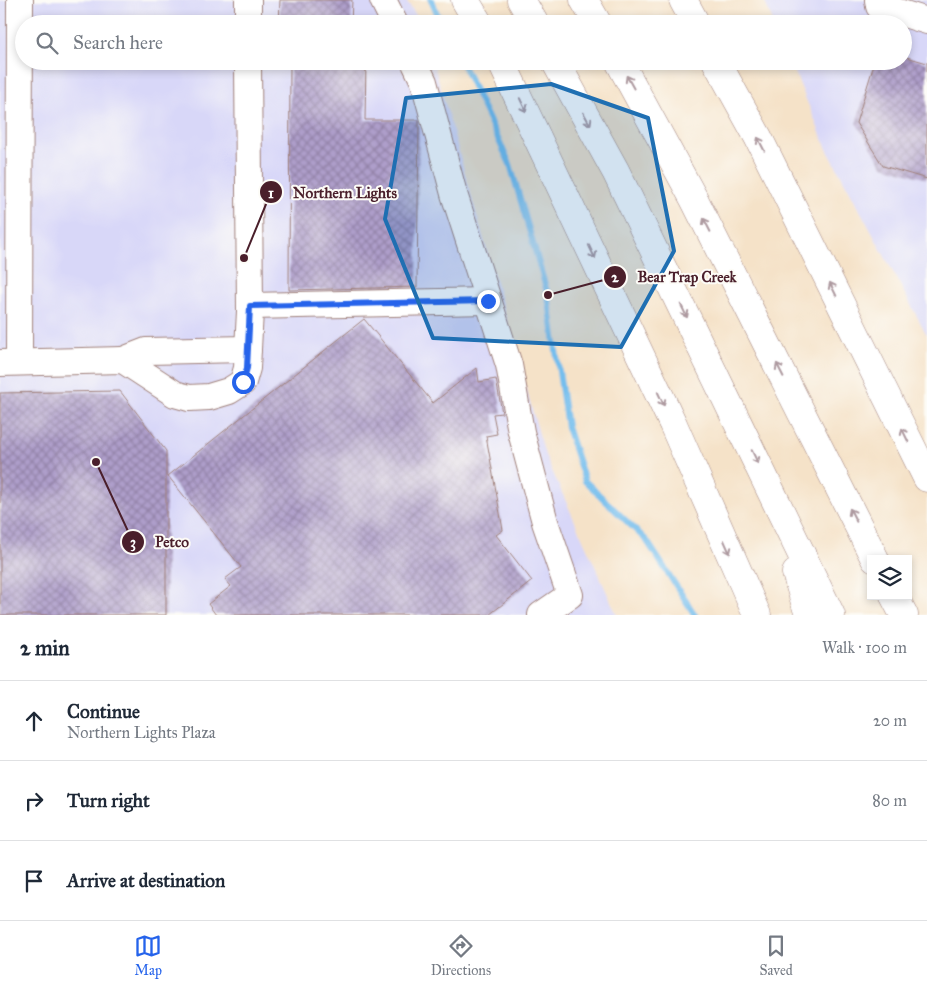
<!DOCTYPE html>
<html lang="en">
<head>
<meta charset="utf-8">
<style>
  body { margin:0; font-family:"IM FELL Great Primer",serif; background:#f6f6f7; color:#1f2937 }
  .controls { position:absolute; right:15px; bottom:15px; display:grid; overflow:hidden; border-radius:0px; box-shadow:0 2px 8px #0003 }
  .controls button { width:45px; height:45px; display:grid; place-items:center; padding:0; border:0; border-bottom:1px solid #e0e1e3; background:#fff; color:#1f2937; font:25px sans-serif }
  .stop { position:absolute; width:15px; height:15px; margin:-11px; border:4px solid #2563eb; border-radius:50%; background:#fff }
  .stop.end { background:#2563eb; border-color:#fff; box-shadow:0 1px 5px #0008 }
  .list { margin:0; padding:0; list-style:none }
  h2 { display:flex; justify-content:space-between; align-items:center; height:65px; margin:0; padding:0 20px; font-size:21px }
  h2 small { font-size:16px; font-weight:400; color:#747a83 }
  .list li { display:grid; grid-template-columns:32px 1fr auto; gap:15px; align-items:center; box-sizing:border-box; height:80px; padding:0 20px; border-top:1px solid #e0e1e3 }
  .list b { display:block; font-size:19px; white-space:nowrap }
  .list p { margin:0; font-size:16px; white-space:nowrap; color:#747a83 }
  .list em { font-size:16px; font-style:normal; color:#747a83 }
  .icon { flex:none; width:28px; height:28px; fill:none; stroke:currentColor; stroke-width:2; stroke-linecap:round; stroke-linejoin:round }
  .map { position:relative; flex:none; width:927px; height:615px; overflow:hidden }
  .search { position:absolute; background:#fff; box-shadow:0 2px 8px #0003; left:15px; right:15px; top:15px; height:55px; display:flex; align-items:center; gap:12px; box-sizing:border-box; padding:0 18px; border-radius:28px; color:#747a83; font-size:19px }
  .sheet { height:305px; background:#fff }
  nav { display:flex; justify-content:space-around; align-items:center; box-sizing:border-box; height:70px; border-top:1px solid #e0e1e3; background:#fff; font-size:14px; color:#747a83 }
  nav a { display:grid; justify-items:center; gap:2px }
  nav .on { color:#2563eb }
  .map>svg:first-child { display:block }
  .built { fill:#d8d7f8 }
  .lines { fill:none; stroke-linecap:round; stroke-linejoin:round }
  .stream { stroke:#75beed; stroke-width:6 }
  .building { fill:url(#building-cross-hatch) }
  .minor-casing { stroke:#a0807a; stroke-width:28 }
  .highway-casing { stroke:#a0807a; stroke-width:29 }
  .minor { stroke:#fff; stroke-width:26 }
  .highway { stroke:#fff; stroke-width:28 }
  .oneway { stroke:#ae9aa0 }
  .route { stroke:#2563eb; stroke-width:6 }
  .marked { fill:#1f6fb2; fill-opacity:0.2; stroke:#1f6fb2; stroke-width:4; stroke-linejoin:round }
  .leader { fill:none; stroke:#4a1f2b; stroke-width:2 }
  .callout-dot { fill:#4a1f2b; stroke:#fdfcf7; stroke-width:2 }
  .mark-label { font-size:15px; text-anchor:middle; font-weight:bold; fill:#fff }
  .callout-label { font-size:15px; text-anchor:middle; font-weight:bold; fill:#4a1f2b; stroke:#fdfcf7; stroke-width:4; stroke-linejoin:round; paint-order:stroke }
</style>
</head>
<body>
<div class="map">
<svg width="927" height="615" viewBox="0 0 927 615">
  <defs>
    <pattern id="building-cross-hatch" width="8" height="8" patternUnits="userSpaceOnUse" patternTransform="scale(1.25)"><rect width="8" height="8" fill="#ae9eca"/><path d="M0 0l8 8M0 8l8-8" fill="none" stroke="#9080a4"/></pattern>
  </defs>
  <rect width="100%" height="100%" fill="#fdfcf7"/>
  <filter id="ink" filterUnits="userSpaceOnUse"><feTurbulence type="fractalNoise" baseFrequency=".02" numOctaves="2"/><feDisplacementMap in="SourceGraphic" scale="10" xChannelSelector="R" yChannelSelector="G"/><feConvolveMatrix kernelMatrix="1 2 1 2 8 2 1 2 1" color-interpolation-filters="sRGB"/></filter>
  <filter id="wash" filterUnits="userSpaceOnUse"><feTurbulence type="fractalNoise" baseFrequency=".0096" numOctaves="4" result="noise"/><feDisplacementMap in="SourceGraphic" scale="20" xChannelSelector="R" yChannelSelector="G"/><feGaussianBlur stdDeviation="1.12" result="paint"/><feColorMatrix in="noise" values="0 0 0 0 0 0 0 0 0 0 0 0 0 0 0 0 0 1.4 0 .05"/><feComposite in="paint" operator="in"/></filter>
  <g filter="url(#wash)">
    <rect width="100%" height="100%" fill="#f5e2c8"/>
    <g class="built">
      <path d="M 0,0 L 406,0 L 422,24 L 24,24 L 24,61 L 433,61 L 545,455 L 617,615 L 0,615 Z"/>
      <path d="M 764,0 L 927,0 L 927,335 L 826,147 L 790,61 L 903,61 L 903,24 L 774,24 Z"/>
    </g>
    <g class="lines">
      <g class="stream">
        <path d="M 431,0 L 442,24"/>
        <path d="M 461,61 L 510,164 L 548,295 L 567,427 L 585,481 L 647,541 L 695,615"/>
      </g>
    </g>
    <g id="blocks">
      <g class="building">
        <path d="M 280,0 L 352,0 L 351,24 L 279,24 Z"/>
        <path d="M 903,56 L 927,63 L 927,179 L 883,166 L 856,123 L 875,61 L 903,61 Z"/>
        <path d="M 290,61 L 366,61 L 365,120 L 419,120 L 417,287 L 289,290 Z"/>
        <path d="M 364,319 L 433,403 L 477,368 L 479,382 L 496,379 L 502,413 L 493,414 L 497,434 L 486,436 L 503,530 L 496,535 L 532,581 L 489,615 L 216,615 L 208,604 L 231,586 L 225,579 L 241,567 L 168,476 Z"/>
        <path d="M 120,391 L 166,451 L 166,615 L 0,615 L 0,393 Z"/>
      </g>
    </g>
  </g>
  <g filter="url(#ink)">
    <use href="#blocks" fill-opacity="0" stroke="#a0807a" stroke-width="1"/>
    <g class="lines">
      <g class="minor-casing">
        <g id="minor">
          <path d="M 248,0 L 248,24"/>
          <path d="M 383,0 L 395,24"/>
          <path d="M 878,0 L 879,6 L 927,21"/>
          <path d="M 414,61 L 424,82 L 454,194 L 509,365 L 521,432 L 545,522 L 570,595 L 541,615"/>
          <path d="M 250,306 L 488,301"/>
          <path d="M 123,360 L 146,351 L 248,349"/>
          <path d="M 19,362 L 20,0"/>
          <path d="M 0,363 L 123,360 L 175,394 L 189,398 L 209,397 L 229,391 L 243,382 L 247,368 L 250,311 L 248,61"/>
        </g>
      </g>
      <g class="highway-casing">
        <g id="highway">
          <path d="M 465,0 L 479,24"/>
          <path d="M 521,0 L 535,24"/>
          <path d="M 584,0 L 598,24"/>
          <path d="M 683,0 L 696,24"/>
          <path d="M 501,61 L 673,424 L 757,615"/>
          <path d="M 555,61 L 616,172 L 831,615"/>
          <path d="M 619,61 L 694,199 L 875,559"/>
          <path d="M 716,61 L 758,137 L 927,478"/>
          <path d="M 796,573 L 809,615"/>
          <path d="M 894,596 L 904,615"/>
        </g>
      </g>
      <use href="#minor" class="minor"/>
      <use href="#highway" class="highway"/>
    </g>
    <defs><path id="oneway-shaft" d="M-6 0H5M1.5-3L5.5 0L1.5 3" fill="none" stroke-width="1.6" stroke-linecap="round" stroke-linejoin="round" transform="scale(1.25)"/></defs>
    <g class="oneway">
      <use href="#oneway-shaft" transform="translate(630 82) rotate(-119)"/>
      <use href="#oneway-shaft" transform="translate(523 105) rotate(65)"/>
      <use href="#oneway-shaft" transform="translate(587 119) rotate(61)"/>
      <use href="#oneway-shaft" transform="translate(761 144) rotate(-117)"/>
      <use href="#oneway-shaft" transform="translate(707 225) rotate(-117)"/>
      <use href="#oneway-shaft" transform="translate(592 252) rotate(65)"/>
      <use href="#oneway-shaft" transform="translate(833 289) rotate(-116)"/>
      <use href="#oneway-shaft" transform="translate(684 311) rotate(64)"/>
      <use href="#oneway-shaft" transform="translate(780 370) rotate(-117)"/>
      <use href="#oneway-shaft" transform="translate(661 399) rotate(65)"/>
      <use href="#oneway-shaft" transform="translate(905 435) rotate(-116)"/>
      <use href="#oneway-shaft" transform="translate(755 457) rotate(64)"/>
      <use href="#oneway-shaft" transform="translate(853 515) rotate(-117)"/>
      <use href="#oneway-shaft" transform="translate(727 547) rotate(66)"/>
    </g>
  </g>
  <g class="lines" filter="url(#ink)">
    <path class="route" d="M 243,382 L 247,368 L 250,306 L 488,301"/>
  </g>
  <path class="marked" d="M 551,84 L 648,118 L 674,251 L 621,347 L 433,338 L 385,219 L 406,98 Z"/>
  <path class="leader" d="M244 258L271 192M548 295L615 277M96 462L133 542"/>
  <g class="callout-dot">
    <circle cx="244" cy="258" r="5"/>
    <circle cx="548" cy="295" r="5"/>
    <circle cx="96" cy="462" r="5"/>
    <circle cx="271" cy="192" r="12"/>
    <circle cx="615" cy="277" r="12"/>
    <circle cx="133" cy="542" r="12"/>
  </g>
  <g class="mark-label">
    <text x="271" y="198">1</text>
    <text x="615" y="282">2</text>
    <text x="133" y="547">3</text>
  </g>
  <g class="callout-label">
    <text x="345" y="198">Northern Lights</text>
    <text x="687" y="282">Bear Trap Creek</text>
    <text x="172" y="547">Petco</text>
  </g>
</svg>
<div class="controls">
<button><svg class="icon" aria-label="layers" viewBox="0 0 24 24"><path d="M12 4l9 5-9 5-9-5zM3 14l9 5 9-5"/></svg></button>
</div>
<div class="stop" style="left:243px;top:382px"></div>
<div class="stop end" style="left:488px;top:301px"></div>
<div class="search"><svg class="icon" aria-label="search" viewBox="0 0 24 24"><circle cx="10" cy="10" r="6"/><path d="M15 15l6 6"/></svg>Search here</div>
</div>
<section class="sheet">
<h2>2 min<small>Walk · 100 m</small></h2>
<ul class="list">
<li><svg class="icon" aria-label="ahead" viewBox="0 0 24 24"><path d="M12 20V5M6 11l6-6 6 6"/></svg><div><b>Continue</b><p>Northern Lights Plaza</p></div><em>20 m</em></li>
<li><svg class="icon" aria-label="right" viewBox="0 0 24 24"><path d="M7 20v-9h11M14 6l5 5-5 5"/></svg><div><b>Turn right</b></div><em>80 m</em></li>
<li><svg class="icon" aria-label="arrive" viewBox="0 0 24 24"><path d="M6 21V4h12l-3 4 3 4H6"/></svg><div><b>Arrive at destination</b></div></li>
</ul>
</section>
<nav>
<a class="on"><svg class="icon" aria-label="map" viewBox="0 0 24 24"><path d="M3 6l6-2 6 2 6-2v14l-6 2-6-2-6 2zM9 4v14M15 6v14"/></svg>Map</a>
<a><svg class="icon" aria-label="directions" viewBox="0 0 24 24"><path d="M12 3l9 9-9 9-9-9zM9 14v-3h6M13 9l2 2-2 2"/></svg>Directions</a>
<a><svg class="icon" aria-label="saved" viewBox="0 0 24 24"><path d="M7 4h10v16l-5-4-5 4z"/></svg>Saved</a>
</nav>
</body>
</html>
